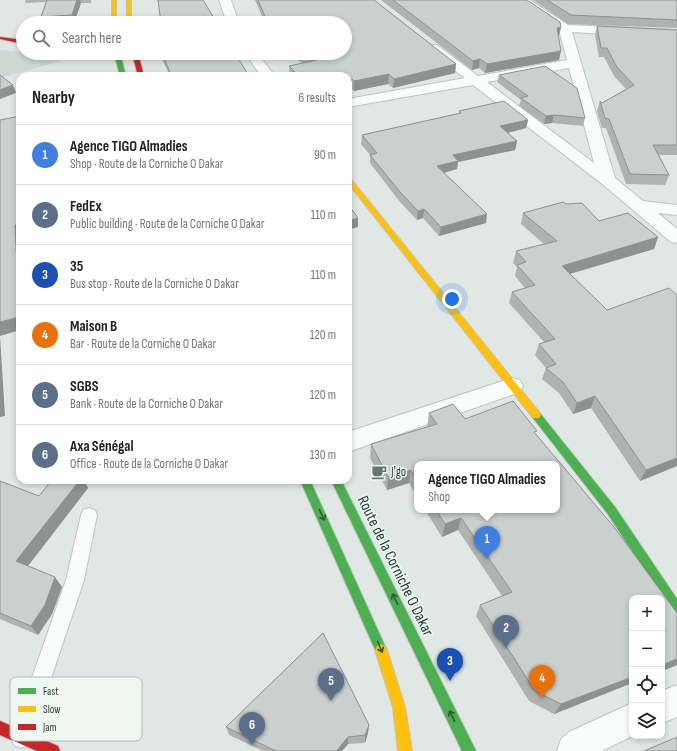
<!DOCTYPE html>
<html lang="en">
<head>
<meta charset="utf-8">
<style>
  body { margin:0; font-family:"Sofia Sans Condensed",sans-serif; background:#f2f2f2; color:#202124 }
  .controls { position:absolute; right:12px; bottom:12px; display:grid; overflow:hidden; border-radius:8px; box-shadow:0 2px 6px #0003 }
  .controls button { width:36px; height:36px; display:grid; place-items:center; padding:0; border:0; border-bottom:1px solid #e0e0e0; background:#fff; color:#202124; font:20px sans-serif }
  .you { position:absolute; left:452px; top:299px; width:14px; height:14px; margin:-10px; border:3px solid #fff; border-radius:50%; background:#1a73e8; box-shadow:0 0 0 6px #1a73e833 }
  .badge { display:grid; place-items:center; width:26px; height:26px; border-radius:50%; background:#637770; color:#fff; font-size:13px; font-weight:700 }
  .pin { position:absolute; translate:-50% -33px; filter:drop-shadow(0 1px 2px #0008) }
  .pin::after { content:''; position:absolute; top:21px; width:14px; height:12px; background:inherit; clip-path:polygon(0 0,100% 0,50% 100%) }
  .popup { position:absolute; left:414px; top:461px; width:146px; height:52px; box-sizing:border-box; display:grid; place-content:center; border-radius:8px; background:#fff; filter:drop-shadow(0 1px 3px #0005); font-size:13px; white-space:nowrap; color:#757577 }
  .popup b { font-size:15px; color:#202124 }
  .popup::after { content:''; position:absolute; left:50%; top:100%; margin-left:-8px; border:8px solid transparent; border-top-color:#fff }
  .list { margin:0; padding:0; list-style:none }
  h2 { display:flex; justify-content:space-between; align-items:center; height:52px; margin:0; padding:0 16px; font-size:17px }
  h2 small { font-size:13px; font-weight:400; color:#757577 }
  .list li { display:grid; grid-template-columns:26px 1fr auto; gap:12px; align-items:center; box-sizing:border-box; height:60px; padding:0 16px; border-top:1px solid #e0e0e0 }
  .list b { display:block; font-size:15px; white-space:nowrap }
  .list p { margin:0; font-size:13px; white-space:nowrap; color:#757577 }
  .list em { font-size:13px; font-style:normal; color:#757577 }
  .icon { flex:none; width:22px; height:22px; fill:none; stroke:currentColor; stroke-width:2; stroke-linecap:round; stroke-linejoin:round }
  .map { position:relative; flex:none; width:677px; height:751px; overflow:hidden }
  .search { position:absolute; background:#fff; box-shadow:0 2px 6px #0003; left:16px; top:16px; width:336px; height:44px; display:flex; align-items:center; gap:10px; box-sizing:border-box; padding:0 14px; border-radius:22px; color:#757577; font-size:15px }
  .panel { position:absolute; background:#fff; box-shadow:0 2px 6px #0003; left:16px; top:72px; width:336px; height:412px; border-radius:12px }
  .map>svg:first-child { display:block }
  .built { fill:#ced9d4 }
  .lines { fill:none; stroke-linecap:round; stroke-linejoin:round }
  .lane-casing { stroke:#bec4c1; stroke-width:2 }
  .street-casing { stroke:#bec4c1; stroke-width:2 }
  .fast-casing { stroke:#bdc5c1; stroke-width:2 }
  .slow-casing { stroke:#bdc5c1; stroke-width:2 }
  .jam-casing { stroke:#bdc5c1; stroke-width:2 }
  .lane { fill:#fafbfb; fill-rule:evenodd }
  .street { fill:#fafbfb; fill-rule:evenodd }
  .fast { fill:#4caf50; fill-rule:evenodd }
  .slow { fill:#ffc107; fill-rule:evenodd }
  .jam { fill:#c62828; fill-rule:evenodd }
  .wall { fill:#aeb3b0 }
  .shaded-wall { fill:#8d9290 }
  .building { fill:#cad0cd; stroke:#8d9290 }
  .oneway { stroke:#2c5d3a }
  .labels { text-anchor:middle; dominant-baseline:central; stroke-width:3; stroke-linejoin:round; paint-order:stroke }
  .poi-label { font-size:13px; fill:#1f3a31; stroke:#eef7f2; text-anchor:start }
  .near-street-label { font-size:16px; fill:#1f3a31; stroke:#eef7f2 }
  .key { fill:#eef7f2; stroke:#b0beb8; stroke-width:1 }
  .key-label { font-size:11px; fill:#1f3a31 }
</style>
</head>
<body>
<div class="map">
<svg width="677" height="751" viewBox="0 0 677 751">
  <rect width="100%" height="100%" fill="#e1e7e4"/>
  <path class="built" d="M 0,50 L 37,53 L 61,61 L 0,78 Z"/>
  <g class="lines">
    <g class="lane-casing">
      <path id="lane" d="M 89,508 L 95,510 L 97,515 L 84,580 L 31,738 L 28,745 L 21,748 L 14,745 L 11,738 L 66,580 L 81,515 L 83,510 Z"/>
    </g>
    <g class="street-casing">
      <g id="street">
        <path d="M 219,0 L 231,0 L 239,23 L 227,23 Z"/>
        <path d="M 516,0 L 530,0 L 568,25 L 677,30 L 677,38 L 572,32 L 615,178 L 643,201 L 677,205 L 677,215 L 658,213 L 677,229 L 677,243 L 671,242 L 601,183 L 473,85 L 348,107 L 348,99 L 465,78 L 429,51 L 427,48 L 429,45 L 437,45 L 478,76 L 567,60 L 559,30 ZM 569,68 L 594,163 L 487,82 Z"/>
        <path d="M 245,53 L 257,53 L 275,76 L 261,76 Z"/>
        <path d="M 512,378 L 520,380 L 523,386 L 520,392 L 348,452 L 348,432 Z"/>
        <path d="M 677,685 L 677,717 L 662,723 L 662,691 Z"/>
        <path d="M 632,703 L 632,736 L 602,751 L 557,751 L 561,739 L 569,732 Z"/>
      </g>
    </g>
    <g class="fast-casing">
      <g id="fast">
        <path d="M 114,53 L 120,53 L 126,76 L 120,76 Z"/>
        <path d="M 536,411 L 539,412 L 615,507 L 677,599 L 677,615 L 673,613 L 607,513 L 533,418 L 531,415 L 533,412 Z"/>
        <path d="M 300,480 L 310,480 L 385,646 L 387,650 L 385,654 L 381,656 L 377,654 Z"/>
        <path d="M 331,480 L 341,480 L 476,751 L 462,751 Z"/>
      </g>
    </g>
    <g class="slow-casing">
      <g id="slow">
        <rect x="112" y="0" width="4" height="23"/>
        <rect x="127" y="0" width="4" height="23"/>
        <path d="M 92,53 L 111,53 L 122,57 L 119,59 Z"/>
        <path d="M 348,177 L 350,178 L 539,412 L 541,415 L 539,418 L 533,418 L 348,183 Z"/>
        <path d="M 381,644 L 385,646 L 387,650 L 405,707 L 412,751 L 398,751 L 393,707 L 375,650 L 377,646 Z"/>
      </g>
    </g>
    <g class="jam-casing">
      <g id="jam">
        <path d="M 0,37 L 23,40 L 23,44 L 0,39 Z"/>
        <path d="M 132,53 L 138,53 L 144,76 L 138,76 Z"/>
        <path d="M 0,721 L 58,746 L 60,751 L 37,751 L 0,735 Z"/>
      </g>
    </g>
    <use href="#lane" class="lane"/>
    <use href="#street" class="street"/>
    <use href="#fast" class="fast"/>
    <use href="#slow" class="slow"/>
    <use href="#jam" class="jam"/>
  </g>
  <g class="wall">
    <path d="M 25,0 L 91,0 L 91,3 L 81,3 L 74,23 L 43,23 L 41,17 L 46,2 L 26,3 Z"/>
    <path d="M 255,0 L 374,0 L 456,64 L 455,73 L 393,88 L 388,84 L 354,91 L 351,88 L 348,76 L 290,76 L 289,66 L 303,63 L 281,53 L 345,53 L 345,23 L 261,23 L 261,22 L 264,21 Z"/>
    <path d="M 381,0 L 527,0 L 561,27 L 559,36 L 558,36 L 559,60 L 485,73 L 479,68 L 472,70 Z"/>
    <path d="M 533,0 L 677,0 L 677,28 L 568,24 Z"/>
    <path d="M 597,26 L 677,30 L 677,155 L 659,155 L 669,175 L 665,185 L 626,184 L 606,128 L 602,128 L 597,111 L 600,101 L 602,103 L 626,89 L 614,76 L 604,57 L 599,57 L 595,35 Z"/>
    <path d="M 159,53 L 235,53 L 249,76 L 170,76 Z"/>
    <path d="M 499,75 L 585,118 L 583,126 L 552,123 L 544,124 L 519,106 L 521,100 L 497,82 Z"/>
    <path d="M 459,111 L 528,120 L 526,128 L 507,133 L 517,141 L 515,150 L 458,162 L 457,169 L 444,173 L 486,223 L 439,236 L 423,218 L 417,220 L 400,202 L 370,163 L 370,155 L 361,144 L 362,135 L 459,114 Z"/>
    <path d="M 523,213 L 599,221 L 658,237 L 654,249 L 570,274 L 677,466 L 640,481 L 591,408 L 573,414 L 559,393 L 542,379 L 546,368 L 535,355 L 539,344 L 544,342 L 509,303 L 512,292 L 525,288 L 515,276 L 517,267 L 513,263 L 516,251 L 544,244 L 521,224 Z"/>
    <path d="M 429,413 L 465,419 L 536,434 L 677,613 L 677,665 L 662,671 L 632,598 L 632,683 L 554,714 L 529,701 L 476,616 L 480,605 L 502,596 L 458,530 L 442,537 L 425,510 L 557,510 L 417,464 L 417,497 L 409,483 L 387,490 L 370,458 L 371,444 L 427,427 Z"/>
    <path d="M 52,480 L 84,480 L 88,488 L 28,566 L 62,587 L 52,614 L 38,635 L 0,619 L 0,481 L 39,496 Z"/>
    <path d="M 369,725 L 368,733 L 365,743 L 348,744 L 342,751 L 263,751 L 229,735 L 226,727 Z"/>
  </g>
  <g class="shaded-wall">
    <path d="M 77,0 L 80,0 L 81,3 L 74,23 L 72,15 Z"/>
    <path d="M 561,27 L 559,36 L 555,37 L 557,28 Z"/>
    <path d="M 561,51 L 559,60 L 485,73 L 487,64 Z"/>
    <path d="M 480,59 L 479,68 L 472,70 L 473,61 Z"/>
    <path d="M 456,64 L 455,73 L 393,88 L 394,79 Z"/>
    <path d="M 389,74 L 388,84 L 354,91 L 354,81 Z"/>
    <path d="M 352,79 L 351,88 L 348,89 L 348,80 Z"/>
    <path d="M 13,85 L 16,93 L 0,99 L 0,90 Z"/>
    <path d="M 554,115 L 552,123 L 544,124 L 546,116 Z"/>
    <path d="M 528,120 L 526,128 L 499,135 L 500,126 Z"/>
    <path d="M 517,141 L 515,150 L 458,162 L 457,169 L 436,175 L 437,166 L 453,155 Z"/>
    <path d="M 424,209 L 423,218 L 417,220 L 418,211 Z"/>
    <path d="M 487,214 L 486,223 L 439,236 L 441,227 Z"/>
    <path d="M 358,218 L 358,227 L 348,230 L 348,221 Z"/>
    <path d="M 20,224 L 20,283 L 17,267 L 15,225 Z"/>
    <path d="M 658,237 L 654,249 L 559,277 L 562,266 Z"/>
    <path d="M 20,317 L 20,330 L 0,336 L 5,416 L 0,417 L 0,322 Z"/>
    <path d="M 595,396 L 591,408 L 573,414 L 577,403 Z"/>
    <path d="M 677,458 L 677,466 L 640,481 L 646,470 Z"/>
    <path d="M 411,470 L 409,483 L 387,490 L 388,477 Z"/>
    <path d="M 80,480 L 84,480 L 88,488 L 24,571 L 16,561 Z"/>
    <path d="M 461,518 L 458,530 L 442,537 L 445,524 Z"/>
    <path d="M 55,577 L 62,587 L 52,614 L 38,635 L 31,626 Z"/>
    <path d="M 677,659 L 677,665 L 662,671 L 662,665 Z"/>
    <path d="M 632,677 L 632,683 L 554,714 L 561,704 Z"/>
    <path d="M 369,725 L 368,733 L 365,743 L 365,735 Z"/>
    <path d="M 348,737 L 348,744 L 342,751 L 337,751 L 338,749 Z"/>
  </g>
  <g class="building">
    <path d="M 47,0 L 77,0 L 72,15 L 41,17 Z"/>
    <path d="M 158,0 L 203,0 L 217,23 L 161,23 Z"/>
    <path d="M 258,0 L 374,0 L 456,64 L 394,79 L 389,74 L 354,81 L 352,79 L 348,80 L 348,76 L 299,76 L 289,66 L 317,60 L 301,53 L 345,53 L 345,23 L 261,23 L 261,22 L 267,21 Z"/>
    <path d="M 393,0 L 527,0 L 560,22 L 561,27 L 557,28 L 561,51 L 487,64 L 480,59 L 473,61 Z"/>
    <path d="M 547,0 L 677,0 L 677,20 L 571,15 Z"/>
    <path d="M 597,26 L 677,30 L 677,145 L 653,145 L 669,175 L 630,174 L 609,119 L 605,118 L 600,101 L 602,103 L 634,85 L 617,67 L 607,48 L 601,48 Z"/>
    <path d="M 162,53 L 235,53 L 249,76 L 171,76 L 169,70 Z"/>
    <path d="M 545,66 L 577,88 L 585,118 L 554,115 L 546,116 L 521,98 L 528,96 L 499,75 Z"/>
    <path d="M 0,75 L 13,85 L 0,90 Z"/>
    <path d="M 504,101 L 528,120 L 500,126 L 517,141 L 453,155 L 458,161 L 437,166 L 487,214 L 441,227 L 424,209 L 418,211 L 401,193 L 370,155 L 377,153 L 362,135 L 461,113 L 459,111 Z"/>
    <path d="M 20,116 L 20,224 L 15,225 L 17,267 L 20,283 L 20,317 L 0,322 L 0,120 Z"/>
    <path d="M 563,202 L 566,204 L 582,203 L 599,221 L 628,213 L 658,237 L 562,266 L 607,310 L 669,288 L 677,295 L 677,458 L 646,470 L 595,396 L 577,403 L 563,382 L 546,368 L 556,364 L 539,344 L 555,339 L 512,292 L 535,285 L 517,265 L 526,262 L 516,251 L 557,241 L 523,213 Z"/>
    <path d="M 348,204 L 358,218 L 348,221 Z"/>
    <path d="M 513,401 L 537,431 L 534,432 L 614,527 L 677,613 L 677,659 L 662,665 L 662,598 L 632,598 L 632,677 L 561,704 L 535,691 L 480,605 L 512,592 L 461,518 L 445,524 L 436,510 L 557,510 L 557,464 L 417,464 L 417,480 L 411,470 L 388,477 L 371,444 L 437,424 L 429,413 L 453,404 L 465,419 Z"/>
    <path d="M 52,480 L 80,480 L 16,561 L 55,577 L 45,605 L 31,626 L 0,613 L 0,481 L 39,496 Z"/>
    <path d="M 323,633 L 369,725 L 365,735 L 348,737 L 338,749 L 337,751 L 276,751 L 226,727 Z"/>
    <path d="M 677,737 L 677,751 L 644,751 Z"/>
  </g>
  <defs><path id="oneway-shaft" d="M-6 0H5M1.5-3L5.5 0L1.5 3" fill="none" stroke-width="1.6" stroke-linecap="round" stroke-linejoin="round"/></defs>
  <g class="oneway">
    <use href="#oneway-shaft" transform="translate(322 515) rotate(65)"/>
    <use href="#oneway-shaft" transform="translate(395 599) rotate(-116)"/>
    <use href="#oneway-shaft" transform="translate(380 647) rotate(67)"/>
    <use href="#oneway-shaft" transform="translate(452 716) rotate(-116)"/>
  </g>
  <defs>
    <g id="cafe-bare" transform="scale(1.2)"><path d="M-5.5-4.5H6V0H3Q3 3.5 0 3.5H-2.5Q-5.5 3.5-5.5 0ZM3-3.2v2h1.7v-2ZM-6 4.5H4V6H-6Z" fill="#637770" stroke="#eef7f2" stroke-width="2.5" paint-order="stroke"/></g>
  </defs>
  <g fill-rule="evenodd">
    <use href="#cafe-bare" x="379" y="472"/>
  </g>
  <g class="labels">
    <g class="poi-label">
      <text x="391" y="472">J'go</text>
    </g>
    <g class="near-street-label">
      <text transform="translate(395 566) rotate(64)">Route de la Corniche O Dakar</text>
    </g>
  </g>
  <rect x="10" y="677" width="132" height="64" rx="6" class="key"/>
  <rect x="18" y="688" width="18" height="6" fill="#4caf50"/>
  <rect x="18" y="706" width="18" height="6" fill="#ffc107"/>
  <rect x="18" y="724" width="18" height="6" fill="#c62828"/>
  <g class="key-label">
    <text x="43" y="695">Fast</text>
    <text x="43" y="713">Slow</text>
    <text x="43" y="731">Jam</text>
  </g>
</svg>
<div class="controls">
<button>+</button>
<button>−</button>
<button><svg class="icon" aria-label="locate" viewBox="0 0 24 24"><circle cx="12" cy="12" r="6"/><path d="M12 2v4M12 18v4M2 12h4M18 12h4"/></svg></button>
<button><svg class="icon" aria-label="layers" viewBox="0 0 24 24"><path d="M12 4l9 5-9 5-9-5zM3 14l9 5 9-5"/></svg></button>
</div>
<div class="you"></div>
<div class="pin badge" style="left:487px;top:559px;background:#3f7fe0">1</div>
<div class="popup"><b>Agence TIGO Almadies</b>Shop</div>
<div class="pin badge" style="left:506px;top:648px;background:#5c6f8a">2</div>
<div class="pin badge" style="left:450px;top:681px;background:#1a4fb4">3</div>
<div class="pin badge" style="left:542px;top:698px;background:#e8710a">4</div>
<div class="pin badge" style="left:331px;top:701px;background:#5c6f8a">5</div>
<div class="pin badge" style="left:252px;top:745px;background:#5c6f8a">6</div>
<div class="search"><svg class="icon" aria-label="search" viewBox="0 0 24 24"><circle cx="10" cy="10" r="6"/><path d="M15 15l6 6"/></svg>Search here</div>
<section class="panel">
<h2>Nearby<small>6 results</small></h2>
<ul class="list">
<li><span class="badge" style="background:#3f7fe0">1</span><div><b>Agence TIGO Almadies</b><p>Shop · Route de la Corniche O Dakar</p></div><em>90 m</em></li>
<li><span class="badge" style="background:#5c6f8a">2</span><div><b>FedEx</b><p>Public building · Route de la Corniche O Dakar</p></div><em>110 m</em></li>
<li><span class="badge" style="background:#1a4fb4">3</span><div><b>35</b><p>Bus stop · Route de la Corniche O Dakar</p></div><em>110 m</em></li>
<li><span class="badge" style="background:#e8710a">4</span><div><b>Maison B</b><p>Bar · Route de la Corniche O Dakar</p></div><em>120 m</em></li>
<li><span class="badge" style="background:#5c6f8a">5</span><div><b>SGBS</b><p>Bank · Route de la Corniche O Dakar</p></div><em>120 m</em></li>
<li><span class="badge" style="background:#5c6f8a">6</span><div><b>Axa Sénégal</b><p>Office · Route de la Corniche O Dakar</p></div><em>130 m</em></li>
</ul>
</section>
</div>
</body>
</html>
